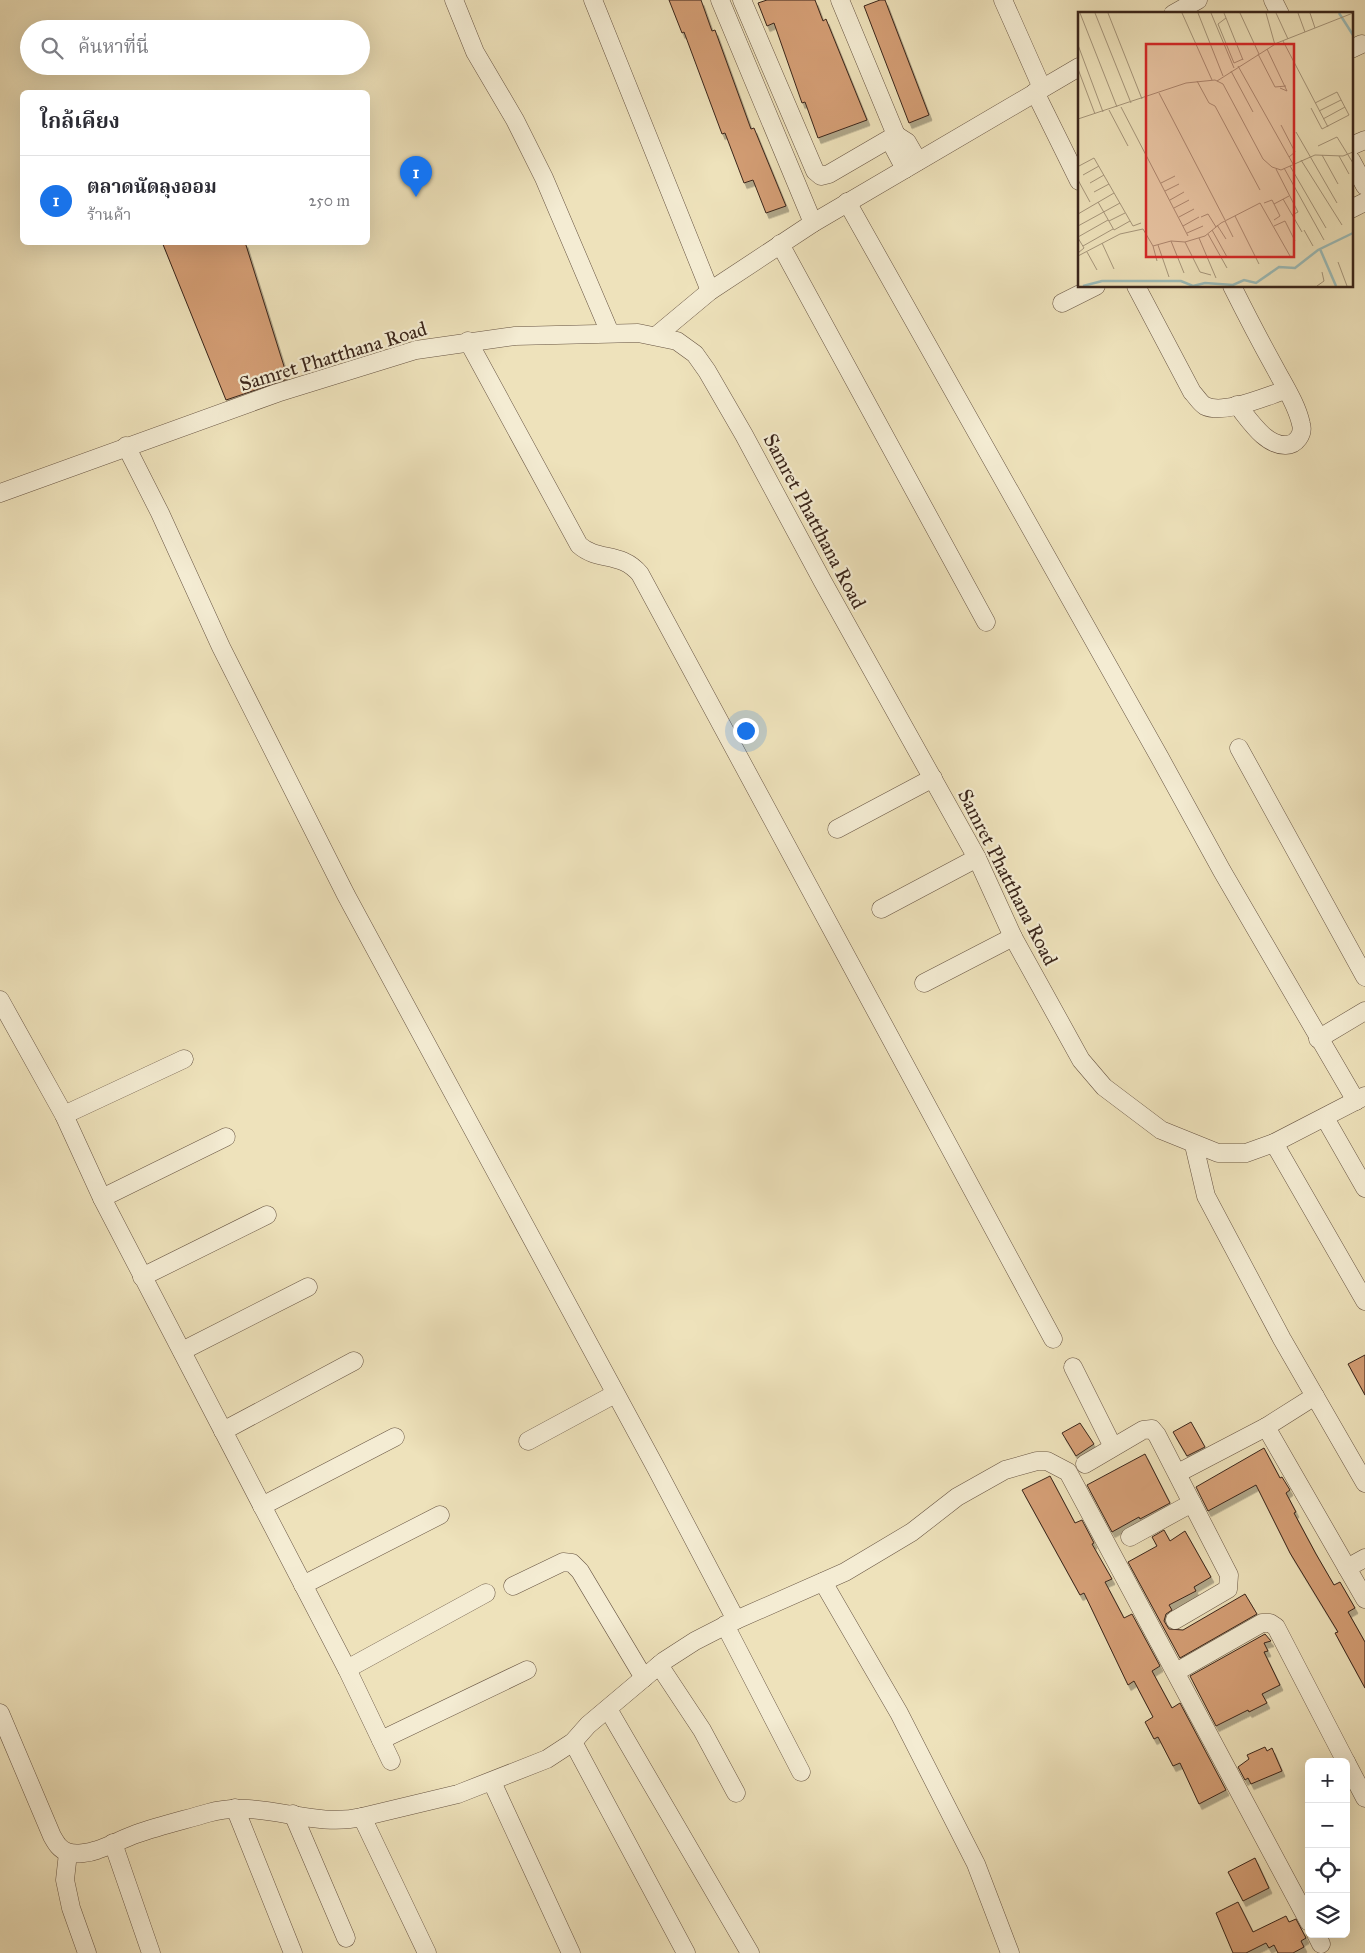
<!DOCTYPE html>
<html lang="th">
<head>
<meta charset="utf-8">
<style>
  body { margin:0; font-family:"IM FELL Great Primer","Noto Serif Thai",serif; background:#f2f2f3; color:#2b2b33 }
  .controls { position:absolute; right:15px; bottom:15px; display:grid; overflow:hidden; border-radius:8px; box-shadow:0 5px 20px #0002 }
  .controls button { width:45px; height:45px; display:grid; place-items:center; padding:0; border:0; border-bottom:1px solid #e1e1e2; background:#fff; color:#2b2b33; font:25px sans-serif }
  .you { position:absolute; left:745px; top:730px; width:18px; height:18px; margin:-12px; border:4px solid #fff; border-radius:50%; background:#1a73e8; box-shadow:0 0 0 8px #1a73e833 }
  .badge { display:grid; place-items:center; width:32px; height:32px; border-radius:50%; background:#1a73e8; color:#fff; font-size:16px; font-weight:700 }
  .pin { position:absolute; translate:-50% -41px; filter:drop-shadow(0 1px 2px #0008) }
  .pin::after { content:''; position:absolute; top:26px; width:18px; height:15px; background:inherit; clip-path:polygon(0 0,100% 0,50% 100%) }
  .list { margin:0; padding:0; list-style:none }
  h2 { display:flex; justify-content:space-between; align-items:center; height:65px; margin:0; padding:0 20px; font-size:21px }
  h2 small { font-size:16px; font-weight:400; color:#7c7c81 }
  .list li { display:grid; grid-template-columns:32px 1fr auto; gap:15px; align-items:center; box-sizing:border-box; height:90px; padding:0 20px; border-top:1px solid #e1e1e2 }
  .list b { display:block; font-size:19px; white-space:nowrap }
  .list p { margin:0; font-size:16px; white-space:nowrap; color:#7c7c81 }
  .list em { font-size:16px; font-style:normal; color:#7c7c81 }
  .icon { flex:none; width:28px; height:28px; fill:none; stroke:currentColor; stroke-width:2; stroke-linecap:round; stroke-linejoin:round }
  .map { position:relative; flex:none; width:1365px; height:1953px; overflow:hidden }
  .search { position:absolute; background:#fff; box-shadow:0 5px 20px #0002; left:20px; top:20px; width:350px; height:55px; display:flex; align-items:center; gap:12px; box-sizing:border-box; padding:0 18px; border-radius:28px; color:#7c7c81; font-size:19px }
  .panel { position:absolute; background:#fff; box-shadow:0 5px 20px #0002; left:20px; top:90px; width:350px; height:155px; border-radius:8px }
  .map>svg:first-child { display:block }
  .building { fill:#d49e74; stroke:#3a251a; filter:url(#shadow) }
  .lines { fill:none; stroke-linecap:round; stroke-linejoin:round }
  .minor-casing { stroke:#675442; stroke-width:19 }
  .minor { stroke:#f4ecd3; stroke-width:18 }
  .labels { text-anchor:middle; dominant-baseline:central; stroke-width:4.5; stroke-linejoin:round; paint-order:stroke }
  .street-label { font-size:20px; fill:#3a251a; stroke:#f4ecd3 }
  .inset-river { fill:none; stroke:#9cbcb9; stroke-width:2.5 }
  .inset-road { fill:none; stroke:#a6967b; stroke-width:1 }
  .view { fill:#d62828; fill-opacity:0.15; stroke:#d62828; stroke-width:2.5 }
  .inset-edge { fill:none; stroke:#3a251a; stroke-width:2.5 }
</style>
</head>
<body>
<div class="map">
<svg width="1365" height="1953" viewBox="0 0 1365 1953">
  <defs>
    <filter id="shadow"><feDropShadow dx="3" dy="5.5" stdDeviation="0" flood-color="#0004"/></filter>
  </defs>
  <rect width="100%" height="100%" fill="#eee2bb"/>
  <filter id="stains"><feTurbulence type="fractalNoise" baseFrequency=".004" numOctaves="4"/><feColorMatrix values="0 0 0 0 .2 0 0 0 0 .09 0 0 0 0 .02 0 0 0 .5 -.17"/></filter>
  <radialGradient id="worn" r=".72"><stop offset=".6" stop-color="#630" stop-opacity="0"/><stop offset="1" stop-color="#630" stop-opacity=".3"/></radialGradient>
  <g class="building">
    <path d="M 669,0 L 701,0 L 712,31 L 715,30 L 751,129 L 754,128 L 786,206 L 766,213 L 753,180 L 744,183 L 725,133 L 722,134 L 684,32 L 682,33 Z"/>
    <path d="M 767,0 L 815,0 L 823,21 L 826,19 L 867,120 L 818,138 L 805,102 L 802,103 L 774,23 L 767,26 L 758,3 Z"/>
    <path d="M 880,0 L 885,0 L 929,115 L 909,123 L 864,6 Z"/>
    <path d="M 162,242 L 245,242 L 288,379 L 226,400 Z"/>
    <path d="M 1365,1355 L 1365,1395 L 1348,1364 Z"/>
    <path d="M 1191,1422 L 1205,1447 L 1187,1456 L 1173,1432 Z"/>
    <path d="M 1080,1423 L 1094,1444 L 1076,1456 L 1062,1433 Z"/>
    <path d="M 1264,1448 L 1280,1478 L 1282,1477 L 1290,1490 L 1286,1493 L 1296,1512 L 1294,1513 L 1316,1554 L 1334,1585 L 1340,1582 L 1355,1608 L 1348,1612 L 1365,1642 L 1365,1688 L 1335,1633 L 1338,1632 L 1290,1553 L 1256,1485 L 1208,1511 L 1196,1487 Z"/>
    <path d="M 1145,1454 L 1170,1503 L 1140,1519 L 1139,1517 L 1112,1532 L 1087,1485 Z"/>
    <path d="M 1050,1476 L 1075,1523 L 1082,1520 L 1094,1543 L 1092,1544 L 1112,1579 L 1105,1582 L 1124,1618 L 1132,1614 L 1160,1666 L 1152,1671 L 1172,1708 L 1180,1703 L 1226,1790 L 1199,1804 L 1180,1763 L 1173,1766 L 1158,1737 L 1154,1739 L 1145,1722 L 1153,1717 L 1134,1681 L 1128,1685 L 1084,1593 L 1080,1595 L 1022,1490 Z"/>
    <path d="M 1164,1530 L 1170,1541 L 1185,1531 L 1211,1577 L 1194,1587 L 1196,1591 L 1169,1605 L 1172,1610 L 1166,1614 L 1164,1621 L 1169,1629 L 1183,1630 L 1245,1594 L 1257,1614 L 1180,1658 L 1128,1562 L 1157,1546 L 1152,1537 Z"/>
    <path d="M 1265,1634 L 1271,1641 L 1264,1643 L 1268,1651 L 1264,1652 L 1280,1685 L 1262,1694 L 1267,1703 L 1249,1712 L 1248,1710 L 1216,1726 L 1190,1676 Z"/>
    <path d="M 1265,1747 L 1267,1751 L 1272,1748 L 1282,1771 L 1251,1784 L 1248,1778 L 1245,1780 L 1238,1767 L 1249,1759 L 1247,1755 Z"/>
    <path d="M 1255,1858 L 1269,1888 L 1243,1901 L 1228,1872 Z"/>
    <path d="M 1238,1902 L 1253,1932 L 1286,1916 L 1289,1922 L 1296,1919 L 1306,1938 L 1301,1941 L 1304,1947 L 1293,1953 L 1278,1953 L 1274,1945 L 1269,1948 L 1266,1943 L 1246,1953 L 1233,1953 L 1216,1913 Z"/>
  </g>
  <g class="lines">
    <g class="minor-casing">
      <g id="minor">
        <path d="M 454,0 L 475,52 L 515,120 L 544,178 L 610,333"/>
        <path d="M 593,0 L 710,291"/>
        <path d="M 720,0 L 813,223"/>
        <path d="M 742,0 L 815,171 L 821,176 L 829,174 L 896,135"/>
        <path d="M 840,0 L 896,135 L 894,148 L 905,169"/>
        <path d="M 1003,0 L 1042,88"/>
        <path d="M 1273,0 L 1280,14"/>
        <path d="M 1173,14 L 1198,0"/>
        <path d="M 1351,49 L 1362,44"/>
        <path d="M 1035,92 L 1079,181"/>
        <path d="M 896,135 L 907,142 L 918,161"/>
        <path d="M 1351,146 L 1365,140"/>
        <path d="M 1351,160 L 1365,186"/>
        <path d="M 847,202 L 1160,758 L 1222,871 L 1356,1101"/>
        <path d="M 1351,209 L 1365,202"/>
        <path d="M 780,244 L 986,622"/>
        <path d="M 1136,286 L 1192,392 C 1196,396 1200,403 1205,406 C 1225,415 1266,396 1286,390"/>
        <path d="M 1232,286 C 1246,314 1260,341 1275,368 C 1284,385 1297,405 1301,424 C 1304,434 1296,445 1286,445 C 1265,446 1249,419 1237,405"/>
        <path d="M 1062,303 L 1096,286"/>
        <path d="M 656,336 L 710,291 L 813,223 L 1079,67"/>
        <path d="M 468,341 L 579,545 C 598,562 621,551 640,574 L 1053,1339"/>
        <path d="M 126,446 L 160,513 L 221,647 L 346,895 L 656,1468 L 736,1620"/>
        <path d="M 0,493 L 277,393 L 416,350 L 515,336 L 638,333 L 677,341 L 695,354 L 707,371 L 744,435 L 823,582 L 977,858 L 1013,937 L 1081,1060 L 1104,1087 L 1161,1130 L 1218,1153 L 1246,1153 L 1274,1143 L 1365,1096"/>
        <path d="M 1239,748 L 1365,977"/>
        <path d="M 837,829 L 933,778"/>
        <path d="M 881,909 L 977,858"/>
        <path d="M 924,983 L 1013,937"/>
        <path d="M 0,1000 L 64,1115 L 102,1198 L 347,1669 L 391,1761"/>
        <path d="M 1318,1039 L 1365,1011"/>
        <path d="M 64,1115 L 184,1059"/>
        <path d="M 1325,1118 L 1365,1188"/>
        <path d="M 1274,1143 L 1365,1301"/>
        <path d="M 1194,1145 L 1206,1196 L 1282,1339 L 1365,1483"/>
        <path d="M 102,1198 L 226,1137"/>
        <path d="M 142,1277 L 267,1215"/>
        <path d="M 182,1351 L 308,1287"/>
        <path d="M 1073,1367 L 1113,1447"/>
        <path d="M 1266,1427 L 1365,1599"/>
        <path d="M 223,1431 L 354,1361"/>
        <path d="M 528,1441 L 615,1394"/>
        <path d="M 1085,1464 L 1143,1430 L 1152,1429 L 1157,1435 L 1229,1575 L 1228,1589 L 1175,1620"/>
        <path d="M 1178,1473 L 1266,1427 L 1315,1396"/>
        <path d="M 262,1506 L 395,1437"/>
        <path d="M 1130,1537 L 1192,1503"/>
        <path d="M 1347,1568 L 1365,1558"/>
        <path d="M 823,1582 L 899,1713 L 976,1864 L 1010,1953"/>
        <path d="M 303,1585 L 440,1515"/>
        <path d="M 513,1586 L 563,1562 L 572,1563 L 580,1571 L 644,1678"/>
        <path d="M 725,1625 L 801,1772"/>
        <path d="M 659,1665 L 702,1730 L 736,1793"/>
        <path d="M 347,1669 L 486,1593"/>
        <path d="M 1176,1672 L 1262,1623 L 1270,1623 L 1276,1627 L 1346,1762"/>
        <path d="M 608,1709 L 750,1953"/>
        <path d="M 0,1713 L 52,1836 C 56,1843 59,1849 67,1852 C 75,1855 89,1853 97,1850 C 110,1846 122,1839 136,1834 C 159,1826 184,1820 208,1813 C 260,1798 311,1829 362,1817 L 427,1953"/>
        <path d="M 381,1740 L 527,1670"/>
        <path d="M 573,1742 L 686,1953"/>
        <path d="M 1346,1762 L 1365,1798"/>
        <path d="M 492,1782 L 571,1953"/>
        <path d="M 235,1808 L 293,1953"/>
        <path d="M 293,1814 L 346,1938"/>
        <path d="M 362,1817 L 458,1794 L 547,1759 L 573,1742 L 588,1725 L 664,1661 L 695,1641 L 736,1620 L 845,1572 L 912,1532 L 957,1497 L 1005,1470 L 1037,1461 L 1047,1461 L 1068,1472 L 1309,1922"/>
        <path d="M 113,1843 L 151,1953"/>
        <path d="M 68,1853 L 65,1880 L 71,1908 L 87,1953"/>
        <path d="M 1316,1934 L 1321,1944"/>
      </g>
    </g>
    <use href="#minor" class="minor"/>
  </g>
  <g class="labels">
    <g class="street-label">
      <text transform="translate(333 356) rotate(-17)">Samret Phatthana Road</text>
      <text transform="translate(815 521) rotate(62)">Samret Phatthana Road</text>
      <text transform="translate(1008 877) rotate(63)">Samret Phatthana Road</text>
    </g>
  </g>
  <g transform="translate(1078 12)">
    <rect width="275" height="275" fill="#eee2bb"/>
    <path class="inset-river" d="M 261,1 L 275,23M 242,237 L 258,274M 5,274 L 24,269 L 103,269 L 115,274 L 127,271 L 155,273 L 166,268 L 178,271 L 201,255 L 217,256 L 240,238 L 275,221"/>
    <path class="inset-road" d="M 2,1 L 39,95M 17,1 L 53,91M 30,1 L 64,87M 104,1 L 134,68M 120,1 L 145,64M 133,1 L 156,56M 146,1 L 165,48M 162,1 L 181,42M 188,1 L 197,33M 198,1 L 210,27M 220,1 L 227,20M 232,1 L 237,16M 148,6 L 140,12 L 156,51 L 165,47M 205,29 L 250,115M 0,33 L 25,100M 189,37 L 209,79 L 202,76M 180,42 L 197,75 L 208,74M 160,54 L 215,152M 0,57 L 17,102M 153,59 L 175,100M 119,69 L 131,91 L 137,94 L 182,178M 139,69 L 199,31 L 275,1M 81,81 L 147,208M 43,95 L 110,224M 233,96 L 244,117 L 271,103 L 259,80 L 237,91M 31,98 L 50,134M 241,99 L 263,88M 0,107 L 108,71 L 137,68 L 145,72 L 185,147 L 194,155 L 203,158 L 237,143 L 265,144 L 275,140M 245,107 L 267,95M 203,113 L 217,140 L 211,145M 218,120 L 259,191M 240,134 L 259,125 L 275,151M 244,143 L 260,172M 261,144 L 271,162M 223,148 L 264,213M 1,154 L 16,146 L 55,214 L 63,211M 212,154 L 248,216M 206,156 L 246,228M 198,157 L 220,200 L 214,203M 5,163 L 21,154M 0,168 L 12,190M 12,171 L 26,163M 83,171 L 97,164M 87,179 L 101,172M 16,180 L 31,172M 205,187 L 224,220M 92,188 L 106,180M 20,190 L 36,218 L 52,209M 186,191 L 194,188 L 202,204 L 196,208M 196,192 L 211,184M 96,196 L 111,188M 0,202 L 36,181M 157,204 L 181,252M 101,205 L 116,197M 123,205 L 130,202 L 138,215M 31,209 L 47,201M 147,209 L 155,225M 139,213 L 148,227M 0,214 L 42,191M 105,214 L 121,205M 196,214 L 207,209 L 217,229M 134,218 L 149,245M 226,218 L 235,234M 109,221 L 125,214M 130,222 L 149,256M 0,225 L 30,208M 0,226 L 6,236 L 0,241M 121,226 L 138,266M 93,229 L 106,261M 107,230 L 127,224 L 143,211 L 182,191 L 212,244M 24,231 L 36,257M 80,233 L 91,265M 5,234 L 35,217M 75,234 L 79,249M 9,240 L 19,258M 0,244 L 42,222 L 65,217 L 75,234 L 93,229 L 107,230 L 122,260 L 133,263M 260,250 L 269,274M 239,274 L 246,269 L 244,260"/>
    <path class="view" d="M 68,32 L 216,32 L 216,245 L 68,245 Z"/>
    <rect width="275" height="275" class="inset-edge"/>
  </g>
  <rect width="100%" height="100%" filter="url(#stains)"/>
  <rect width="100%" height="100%" fill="url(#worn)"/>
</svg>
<div class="controls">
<button>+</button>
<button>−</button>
<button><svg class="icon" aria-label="locate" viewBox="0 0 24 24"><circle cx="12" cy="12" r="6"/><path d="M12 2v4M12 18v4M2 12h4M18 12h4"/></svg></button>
<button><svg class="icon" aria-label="layers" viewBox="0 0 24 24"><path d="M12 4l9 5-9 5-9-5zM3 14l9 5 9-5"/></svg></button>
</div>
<div class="you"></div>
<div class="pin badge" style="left:416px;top:197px">1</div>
<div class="search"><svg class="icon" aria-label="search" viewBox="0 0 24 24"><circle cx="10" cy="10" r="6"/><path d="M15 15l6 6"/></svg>ค้นหาที่นี่</div>
<section class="panel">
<h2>ใกล้เคียง<small></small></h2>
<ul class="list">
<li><span class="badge">1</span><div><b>ตลาดนัดลุงออม</b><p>ร้านค้า</p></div><em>250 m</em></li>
</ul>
</section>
</div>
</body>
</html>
